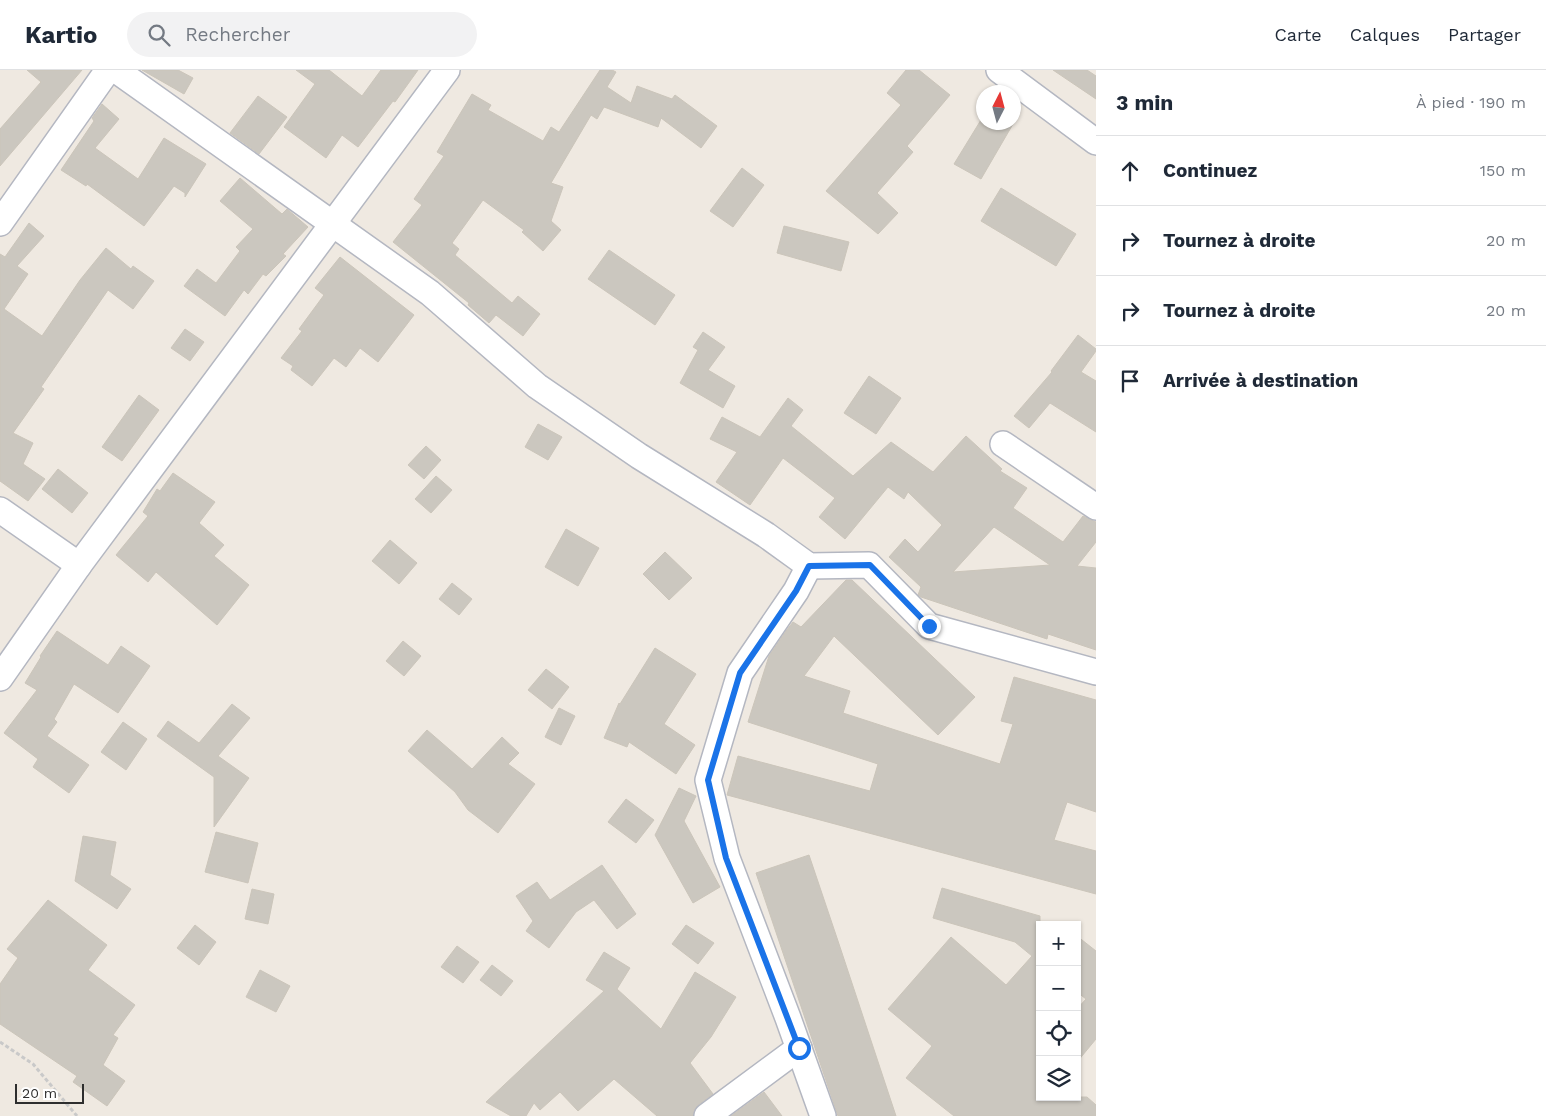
<!DOCTYPE html>
<html lang="fr">
<head>
<meta charset="utf-8">
<style>
  body { margin:0; font-family:"Work Sans",sans-serif; background:#f2f2f3; color:#1f2937 }
  .controls { position:absolute; right:15px; bottom:15px; display:grid; overflow:hidden; border-radius:0px; box-shadow:0 1px 4px #0004 }
  .controls button { width:45px; height:45px; display:grid; place-items:center; padding:0; border:0; border-bottom:1px solid #e0e1e3; background:#fff; color:#1f2937; font:25px sans-serif }
  .compass { position:absolute; left:976px; top:15px; width:45px; height:45px; border-radius:50%; background:#fff; box-shadow:0 1px 4px #0004; rotate:6deg }
  .scale { position:absolute; left:15px; bottom:12px; width:69px; box-sizing:border-box; padding-left:5px; border:2px solid #2e2e2e; border-top:0; font-size:14px; line-height:18px; white-space:nowrap; color:#2e2e2e; -webkit-text-stroke:4px #fff; paint-order:stroke }
  .stop { position:absolute; width:15px; height:15px; margin:-11px; border:4px solid #1a73e8; border-radius:50%; background:#fff }
  .stop.end { background:#1a73e8; border-color:#fff; box-shadow:0 1px 5px #0008 }
  .list { margin:0; padding:0; list-style:none }
  h2 { display:flex; justify-content:space-between; align-items:center; height:65px; margin:0; padding:0 20px; font-size:21px }
  h2 small { font-size:16px; font-weight:400; color:#747a83 }
  .list li { display:grid; grid-template-columns:32px 1fr auto; gap:15px; align-items:center; box-sizing:border-box; height:70px; padding:0 20px; border-top:1px solid #e0e1e3 }
  .list b { display:block; font-size:19px; white-space:nowrap }
  .list em { font-size:16px; font-style:normal; color:#747a83 }
  .icon { flex:none; width:28px; height:28px; fill:none; stroke:currentColor; stroke-width:2; stroke-linecap:round; stroke-linejoin:round }
  .map { position:relative; flex:none; width:1096px; height:1046px; overflow:hidden }
  header { display:flex; align-items:center; gap:30px; box-sizing:border-box; height:70px; padding:0 25px; background:#fff; border-bottom:1px solid #e0e1e3 }
  header strong { font-size:24px }
  nav { display:flex; gap:28px; margin-inline-start:auto; font-size:18px }
  .search { width:350px; height:45px; background:#f2f2f3; display:flex; align-items:center; gap:12px; box-sizing:border-box; padding:0 18px; border-radius:28px; color:#747a83; font-size:19px }
  main { display:flex }
  aside { flex:1; background:#fff }
  .map>svg:first-child { display:block }
  .building { fill:#cbc7bf; stroke:#cbc5ba; fill-rule:evenodd }
  .lines { fill:none; stroke-linecap:round; stroke-linejoin:round }
  .minor-casing { stroke:#b4b7c1; stroke-width:28 }
  .path { stroke:#c9c9c9; stroke-width:3; stroke-dasharray:4 2.5; stroke-linecap:butt }
  .minor { stroke:#fff; stroke-width:25 }
  .route { stroke:#1a73e8; stroke-width:6 }
</style>
</head>
<body>
<header>
<strong>Kartio</strong>
<div class="search"><svg class="icon" aria-label="search" viewBox="0 0 24 24"><circle cx="10" cy="10" r="6"/><path d="M15 15l6 6"/></svg>Rechercher</div>
<nav><a>Carte</a><a>Calques</a><a>Partager</a></nav>
</header>
<main>
<div class="map">
<svg width="1096" height="1046" viewBox="0 0 1096 1046">
  <rect width="100%" height="100%" fill="#efe9e1"/>
  <g class="building">
    <path d="M 27,0 L 82,0 L 0,96 L 0,59 L 41,12 Z"/>
    <path d="M 142,0 L 178,0 L 193,8 L 184,24 Z"/>
    <path d="M 296,0 L 329,0 L 362,26 L 381,0 L 418,0 L 395,32 L 393,31 L 358,77 L 342,65 L 326,88 L 284,57 L 315,14 Z"/>
    <path d="M 600,0 L 612,0 L 616,2 L 607,17 L 631,33 L 637,16 L 672,29 L 675,25 L 717,56 L 701,78 L 661,48 L 658,57 L 604,37 L 597,49 L 591,45 L 551,113 L 563,117 L 551,151 L 561,160 L 543,181 L 522,162 L 524,160 L 483,130 L 452,173 L 459,179 L 455,185 L 512,233 L 518,226 L 540,244 L 523,266 L 496,245 L 489,253 L 468,235 L 469,233 L 393,172 L 422,135 L 414,129 L 444,86 L 437,82 L 472,24 L 491,35 L 488,40 L 543,71 L 551,57 L 559,62 Z"/>
    <path d="M 906,0 L 919,0 L 950,25 L 907,76 L 913,82 L 877,123 L 898,143 L 878,164 L 826,121 L 901,35 L 887,23 Z"/>
    <path d="M 1053,0 L 1087,0 L 1096,6 L 1096,29 Z"/>
    <path d="M 258,26 L 287,47 L 259,84 L 230,63 Z"/>
    <path d="M 102,34 L 119,49 L 95,78 L 138,109 L 164,68 L 206,94 L 185,127 L 185,123 L 174,116 L 144,156 L 87,114 L 86,116 L 61,100 L 94,51 L 92,48 Z"/>
    <path d="M 1014,38 L 1020,42 L 981,109 L 954,94 L 984,45 L 984,52 L 1014,52 Z"/>
    <path d="M 742,98 L 764,115 L 733,157 L 710,141 Z"/>
    <path d="M 240,108 L 282,144 L 287,139 L 308,157 L 283,184 L 286,186 L 266,206 L 263,204 L 248,224 L 244,220 L 225,246 L 184,216 L 197,199 L 216,213 L 240,181 L 236,177 L 253,159 L 220,131 Z"/>
    <path d="M 1001,118 L 1076,164 L 1056,196 L 981,151 Z"/>
    <path d="M 29,153 L 44,166 L 17,196 L 28,204 L 4,239 L 42,266 L 80,210 L 106,178 L 131,199 L 133,196 L 154,211 L 133,239 L 108,220 L 41,317 L 44,319 L 13,363 L 33,373 L 23,394 L 45,409 L 28,431 L 0,411 L 0,184 L 5,187 Z"/>
    <path d="M 784,156 L 849,172 L 841,201 L 777,183 Z"/>
    <path d="M 609,180 L 675,225 L 655,255 L 588,209 Z"/>
    <path d="M 340,187 L 414,245 L 378,292 L 360,278 L 346,297 L 334,288 L 312,316 L 291,300 L 293,296 L 281,288 L 302,261 L 299,259 L 324,225 L 315,218 Z"/>
    <path d="M 185,259 L 204,272 L 190,291 L 171,278 Z"/>
    <path d="M 703,262 L 725,277 L 708,300 L 735,316 L 723,338 L 680,313 L 698,280 L 693,277 Z"/>
    <path d="M 1078,265 L 1096,279 L 1096,281 L 1081,302 L 1096,311 L 1096,362 L 1050,333 L 1029,358 L 1014,346 L 1052,302 L 1051,301 Z"/>
    <path d="M 869,306 L 901,328 L 876,364 L 844,343 Z"/>
    <path d="M 139,325 L 159,340 L 122,391 L 102,377 Z"/>
    <path d="M 788,328 L 803,340 L 791,356 L 853,406 L 891,372 L 933,402 L 966,366 L 1002,399 L 1000,401 L 1027,418 L 1013,438 L 1063,472 L 1083,446 L 1096,452 L 1096,472 L 1077,496 L 1096,498 L 1096,580 L 1048,564 L 1047,569 L 921,527 L 918,525 L 921,517 L 889,487 L 905,469 L 918,482 L 942,455 L 908,422 L 904,429 L 888,417 L 845,469 L 819,447 L 835,428 L 783,388 L 750,435 L 716,412 L 737,382 L 710,369 L 722,347 L 760,367 ZM 994,457 L 1050,495 L 953,502 Z"/>
    <path d="M 538,354 L 562,367 L 548,390 L 525,377 Z"/>
    <path d="M 426,376 L 441,390 L 424,409 L 408,395 Z"/>
    <path d="M 58,399 L 88,423 L 72,443 L 42,419 Z"/>
    <path d="M 173,403 L 215,432 L 199,453 L 224,475 L 214,486 L 249,515 L 217,555 L 156,502 L 148,512 L 116,485 L 148,446 L 143,442 L 157,419 L 160,421 Z"/>
    <path d="M 436,406 L 452,420 L 431,443 L 415,429 Z"/>
    <path d="M 566,459 L 599,478 L 578,516 L 545,497 Z"/>
    <path d="M 390,470 L 417,493 L 399,514 L 372,491 Z"/>
    <path d="M 665,482 L 692,508 L 669,530 L 643,504 Z"/>
    <path d="M 846,510 L 852,510 L 975,627 L 938,665 L 834,566 L 804,606 L 850,621 L 843,643 L 1000,694 L 1013,654 L 1001,651 L 1014,607 L 1096,630 L 1096,742 L 1067,732 L 1054,770 L 1096,781 L 1096,824 L 727,725 L 738,686 L 870,721 L 878,694 L 748,652 L 769,586 L 786,561 L 793,552 L 801,557 Z"/>
    <path d="M 452,513 L 472,529 L 459,545 L 439,529 Z"/>
    <path d="M 57,561 L 108,595 L 121,576 L 150,596 L 118,643 L 74,614 L 54,649 L 57,652 L 47,666 L 89,695 L 69,723 L 33,697 L 38,689 L 4,663 L 37,620 L 25,613 L 41,587 L 40,586 Z"/>
    <path d="M 403,571 L 421,586 L 404,606 L 386,591 Z"/>
    <path d="M 655,578 L 696,604 L 664,654 L 695,675 L 676,704 L 629,672 L 627,677 L 604,668 L 619,633 L 620,634 Z"/>
    <path d="M 546,599 L 569,617 L 552,639 L 528,620 Z"/>
    <path d="M 232,634 L 250,648 L 218,686 L 249,708 L 214,757 L 214,707 L 157,666 L 168,651 L 199,673 Z"/>
    <path d="M 559,638 L 575,646 L 561,675 L 545,667 Z"/>
    <path d="M 123,652 L 147,669 L 126,700 L 101,682 Z"/>
    <path d="M 427,660 L 472,699 L 502,667 L 519,683 L 508,694 L 535,714 L 498,763 L 468,740 L 455,722 L 408,681 Z"/>
    <path d="M 679,718 L 696,726 L 684,751 L 720,817 L 693,833 L 655,765 Z"/>
    <path d="M 626,729 L 654,750 L 636,773 L 608,752 Z"/>
    <path d="M 216,762 L 258,773 L 248,813 L 205,802 Z"/>
    <path d="M 83,766 L 116,772 L 110,805 L 131,819 L 117,839 L 75,811 Z"/>
    <path d="M 809,785 L 839,874 L 896,1046 L 838,1046 L 756,803 Z"/>
    <path d="M 602,795 L 636,844 L 617,859 L 594,830 L 576,842 L 549,878 L 526,861 L 533,851 L 516,826 L 537,812 L 550,830 Z"/>
    <path d="M 942,818 L 1040,846 L 1040,1027 L 1087,1027 L 1096,1035 L 1096,1046 L 954,1046 L 906,1008 L 932,976 L 888,939 L 951,867 L 1006,915 L 1032,886 L 1015,872 L 933,848 Z"/>
    <path d="M 252,819 L 274,824 L 268,854 L 245,849 Z"/>
    <path d="M 48,830 L 107,875 L 88,900 L 135,935 L 113,965 L 118,968 L 103,995 L 125,1011 L 107,1036 L 73,1012 L 77,1006 L 0,954 L 0,914 L 18,888 L 7,879 Z"/>
    <path d="M 195,855 L 216,872 L 199,895 L 177,878 Z"/>
    <path d="M 686,855 L 714,873 L 698,894 L 672,874 Z"/>
    <path d="M 1077,866 L 1096,881 L 1096,969 L 1077,992 L 1077,939 L 1086,929 L 1077,922 Z"/>
    <path d="M 457,876 L 479,892 L 463,913 L 441,897 Z"/>
    <path d="M 604,882 L 630,898 L 617,919 L 661,959 L 695,902 L 736,927 L 711,967 L 690,993 L 713,1024 L 698,1035 L 694,1040 L 693,1046 L 657,1046 L 614,1009 L 578,1041 L 560,1022 L 540,1040 L 534,1033 L 526,1046 L 511,1046 L 486,1032 L 604,921 L 586,910 Z"/>
    <path d="M 492,895 L 513,911 L 501,926 L 480,910 Z"/>
    <path d="M 260,900 L 290,916 L 276,942 L 246,927 Z"/>
    <path d="M 764,1022 L 782,1046 L 731,1046 Z"/>
  </g>
  <g class="lines">
    <g class="minor-casing">
      <g id="minor">
        <path d="M 116,0 L 430,223 L 537,316 L 639,386 L 766,465 L 809,496 L 869,495 L 929,556 L 1096,602"/>
        <path d="M 999,0 L 1096,72"/>
        <path d="M 0,153 L 108,0"/>
        <path d="M 1003,374 L 1096,437"/>
        <path d="M 0,440 L 79,495"/>
        <path d="M 809,496 L 796,521 L 740,603 L 708,710 L 727,788 L 788,948 L 823,1046"/>
        <path d="M 0,608 L 79,495 L 447,0"/>
        <path d="M 707,1046 L 799,978"/>
      </g>
    </g>
    <path class="path" d="M 0,972 L 33,994 L 77,1046"/>
    <use href="#minor" class="minor"/>
  </g>
  <g class="lines">
    <path class="route" d="M 799,978 L 726,788 L 708,710 L 740,603 L 796,521 L 809,496 L 870,495 L 929,556"/>
  </g>
</svg>
<div class="controls">
<button>+</button>
<button>−</button>
<button><svg class="icon" aria-label="locate" viewBox="0 0 24 24"><circle cx="12" cy="12" r="6"/><path d="M12 2v4M12 18v4M2 12h4M18 12h4"/></svg></button>
<button><svg class="icon" aria-label="layers" viewBox="0 0 24 24"><path d="M12 4l9 5-9 5-9-5zM3 14l9 5 9-5"/></svg></button>
</div>
<svg class="compass" viewBox="-18 -18 36 36"><path d="M0-13l5 13h-10z" fill="#e53935"/><path d="M0 13l5-13h-10z" fill="#747a83"/></svg>
<div class="scale">20 m</div>
<div class="stop" style="left:799px;top:978px"></div>
<div class="stop end" style="left:929px;top:556px"></div>
</div>
<aside>
<h2>3 min<small>À pied · 190 m</small></h2>
<ul class="list">
<li><svg class="icon" aria-label="ahead" viewBox="0 0 24 24"><path d="M12 20V5M6 11l6-6 6 6"/></svg><div><b>Continuez</b></div><em>150 m</em></li>
<li><svg class="icon" aria-label="right" viewBox="0 0 24 24"><path d="M7 20v-9h11M14 6l5 5-5 5"/></svg><div><b>Tournez à droite</b></div><em>20 m</em></li>
<li><svg class="icon" aria-label="right" viewBox="0 0 24 24"><path d="M7 20v-9h11M14 6l5 5-5 5"/></svg><div><b>Tournez à droite</b></div><em>20 m</em></li>
<li><svg class="icon" aria-label="arrive" viewBox="0 0 24 24"><path d="M6 21V4h12l-3 4 3 4H6"/></svg><div><b>Arrivée à destination</b></div></li>
</ul>
</aside>
</main>
</body>
</html>
